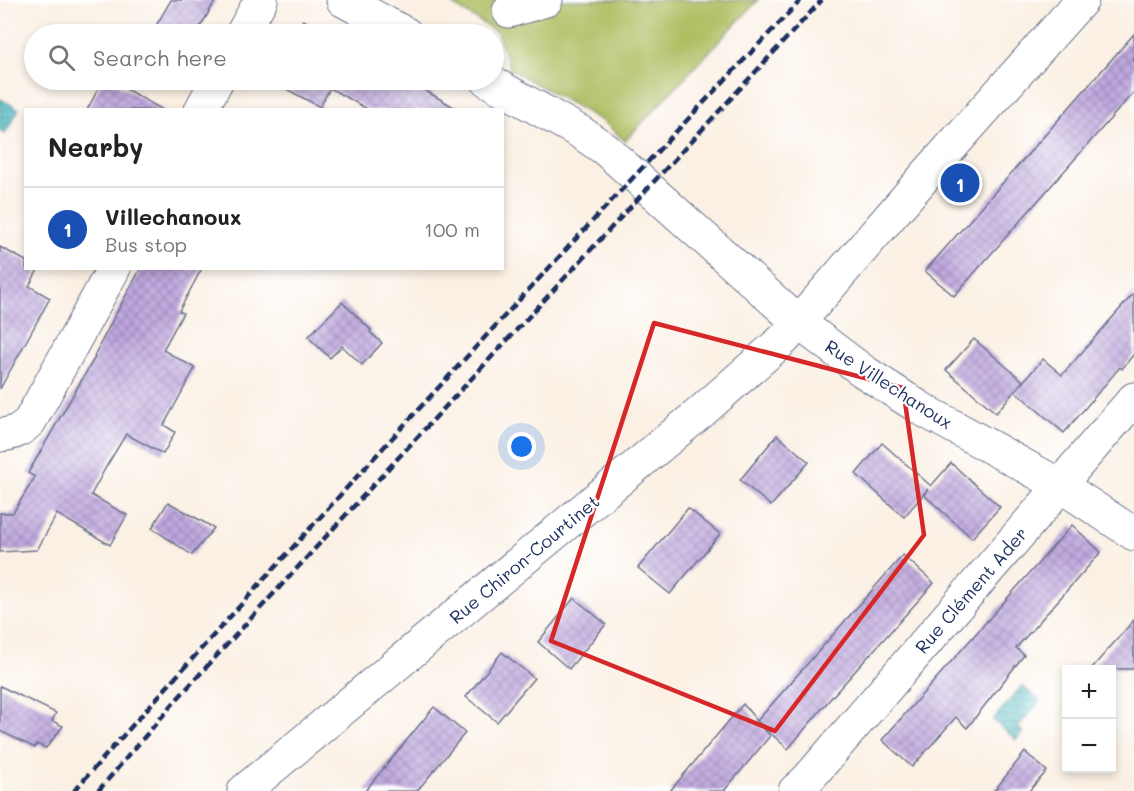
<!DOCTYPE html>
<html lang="en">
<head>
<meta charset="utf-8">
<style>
  body { margin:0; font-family:Mali,sans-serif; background:#f6f6f6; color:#222 }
  .controls { position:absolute; right:18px; bottom:18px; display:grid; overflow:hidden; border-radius:0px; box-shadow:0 3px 9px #0003 }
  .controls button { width:54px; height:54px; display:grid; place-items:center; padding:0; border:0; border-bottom:2px solid #e0e0e0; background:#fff; color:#222; font:30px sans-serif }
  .you { position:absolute; left:522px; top:447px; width:21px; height:21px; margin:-15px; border:4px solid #fff; border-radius:50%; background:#1a73e8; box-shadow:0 0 0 9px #1a73e833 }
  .badge { display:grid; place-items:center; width:39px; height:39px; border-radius:50%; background:#1f6fb2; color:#fff; font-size:20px; font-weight:700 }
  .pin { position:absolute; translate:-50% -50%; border:3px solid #fff; box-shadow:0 2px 6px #0006 }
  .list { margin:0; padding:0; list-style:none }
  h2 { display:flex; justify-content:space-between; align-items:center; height:78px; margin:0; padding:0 24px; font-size:26px }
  h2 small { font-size:20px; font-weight:400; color:#767676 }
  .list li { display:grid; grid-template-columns:39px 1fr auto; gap:18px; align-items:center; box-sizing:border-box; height:84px; padding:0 24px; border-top:2px solid #e0e0e0 }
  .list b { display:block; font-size:22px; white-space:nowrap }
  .list p { margin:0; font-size:20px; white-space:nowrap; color:#767676 }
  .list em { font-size:20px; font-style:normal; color:#767676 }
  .icon { flex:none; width:33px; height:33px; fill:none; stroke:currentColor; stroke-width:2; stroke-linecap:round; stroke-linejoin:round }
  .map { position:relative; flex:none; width:1134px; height:791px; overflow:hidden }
  .search { position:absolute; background:#fff; box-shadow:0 3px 9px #0003; left:24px; top:24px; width:480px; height:66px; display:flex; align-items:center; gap:15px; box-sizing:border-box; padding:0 21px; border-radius:33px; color:#767676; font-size:22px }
  .panel { position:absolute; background:#fff; box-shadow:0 3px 9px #0003; left:24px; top:108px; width:480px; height:162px; border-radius:0px }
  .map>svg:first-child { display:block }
  .grass { fill:#aebd60; stroke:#64765f; stroke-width:1.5 }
  .water { fill:url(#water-rules); stroke:#32738e; stroke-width:1.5 }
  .building { fill:url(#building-cross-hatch) }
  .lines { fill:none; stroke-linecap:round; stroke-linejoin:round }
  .minor-casing { stroke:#69738d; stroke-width:35 }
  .minor { stroke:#fff; stroke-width:33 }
  .rail { stroke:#1b2f5e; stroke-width:4.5; stroke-dasharray:9 4.5; stroke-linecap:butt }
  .marked { fill:none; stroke:#d62828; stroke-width:4.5; stroke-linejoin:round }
  .labels { text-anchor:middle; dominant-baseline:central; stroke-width:4.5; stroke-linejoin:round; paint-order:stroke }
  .street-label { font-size:18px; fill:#1b2f5e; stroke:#fff }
</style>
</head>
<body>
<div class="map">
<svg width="1134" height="791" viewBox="0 0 1134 791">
  <defs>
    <pattern id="water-rules" width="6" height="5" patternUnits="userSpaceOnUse" patternTransform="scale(1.5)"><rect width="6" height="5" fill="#48b7be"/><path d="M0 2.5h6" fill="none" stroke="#3b959e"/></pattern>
    <pattern id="building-cross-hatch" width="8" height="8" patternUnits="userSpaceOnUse" patternTransform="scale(1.5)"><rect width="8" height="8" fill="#bfa7de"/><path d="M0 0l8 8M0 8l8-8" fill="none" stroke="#9a88b7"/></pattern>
  </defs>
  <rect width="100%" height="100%" fill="#fff"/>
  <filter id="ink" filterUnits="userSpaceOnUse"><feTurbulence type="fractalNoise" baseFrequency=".0167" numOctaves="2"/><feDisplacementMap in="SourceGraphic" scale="12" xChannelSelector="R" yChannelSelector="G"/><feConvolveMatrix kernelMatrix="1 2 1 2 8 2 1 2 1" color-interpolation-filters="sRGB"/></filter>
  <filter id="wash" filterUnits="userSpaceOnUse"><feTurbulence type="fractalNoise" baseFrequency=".008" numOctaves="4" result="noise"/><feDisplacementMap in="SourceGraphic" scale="24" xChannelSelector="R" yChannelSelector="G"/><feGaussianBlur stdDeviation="1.35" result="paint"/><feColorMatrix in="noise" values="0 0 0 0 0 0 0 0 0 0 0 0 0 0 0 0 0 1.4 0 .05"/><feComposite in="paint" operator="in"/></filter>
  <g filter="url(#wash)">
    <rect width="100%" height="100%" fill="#fbf0e3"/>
    <path class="grass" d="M 445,0 L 758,0 L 625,141 L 604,122 L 510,69 L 497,32 Z"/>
    <g class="water">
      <path d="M 0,99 L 19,109 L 5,134 L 0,131 Z"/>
      <path d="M 1022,686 L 1040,701 L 1018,727 L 1023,732 L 1016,740 L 993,720 Z"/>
    </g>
    <g id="blocks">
      <g class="building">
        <path d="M 171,0 L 216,0 L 196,34 L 172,34 L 156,26 Z"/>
        <path d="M 303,20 L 328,34 L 297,34 Z"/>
        <path d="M 1134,34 L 1134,92 L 954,296 L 925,271 Z"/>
        <path d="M 103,80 L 110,80 L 163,110 L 87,110 Z"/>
        <path d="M 274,80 L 407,80 L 459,110 L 369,110 L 330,88 L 320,107 L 273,82 Z"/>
        <path d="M 0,247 L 26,261 L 26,268 L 39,268 L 29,286 L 50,298 L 0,389 Z"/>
        <path d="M 141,268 L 202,268 L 179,311 L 183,313 L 163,350 L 195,368 L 164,425 L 175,432 L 163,454 L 126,434 L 106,467 L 91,495 L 127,515 L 110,545 L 57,514 L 37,550 L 0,552 L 0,513 L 13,513 L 35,477 L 28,473 L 95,357 L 94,356 L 112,321 Z"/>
        <path d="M 1134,293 L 1134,354 L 1122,369 L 1120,367 L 1064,433 L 1015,391 L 1043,359 L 1062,375 Z"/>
        <path d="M 342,302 L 371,330 L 370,332 L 382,343 L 362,365 L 342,346 L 330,358 L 308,337 Z"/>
        <path d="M 974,339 L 1023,381 L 996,413 L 946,370 Z"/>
        <path d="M 777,435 L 809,462 L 771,506 L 740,480 Z"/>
        <path d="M 882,443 L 931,486 L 951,463 L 1000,507 L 972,538 L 924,495 L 928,489 L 904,517 L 856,474 Z"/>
        <path d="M 168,502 L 214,528 L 192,555 L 152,528 Z"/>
        <path d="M 688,508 L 720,534 L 670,594 L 638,568 Z"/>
        <path d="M 1072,525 L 1101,552 L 1016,648 L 1024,655 L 967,728 L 956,717 L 912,767 L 882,740 Z"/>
        <path d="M 903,555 L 934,583 L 831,698 L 788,749 L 757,721 L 770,736 L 724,791 L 670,791 L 743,704 L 757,721 Z"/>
        <path d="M 574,598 L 606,624 L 569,669 L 538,642 Z"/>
        <path d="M 1134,620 L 1134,669 L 1091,669 Z"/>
        <path d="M 502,652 L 534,678 L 497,722 L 466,697 Z"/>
        <path d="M 0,686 L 56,713 L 52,721 L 63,726 L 46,748 L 36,744 L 35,748 L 0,731 Z"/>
        <path d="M 434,707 L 465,733 L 417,791 L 365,791 Z"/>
        <path d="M 1025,752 L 1047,771 L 1029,791 L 994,791 Z"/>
      </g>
    </g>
  </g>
  <g filter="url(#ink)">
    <use href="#blocks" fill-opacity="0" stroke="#69738d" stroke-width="1.5"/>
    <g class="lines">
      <g class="minor-casing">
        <g id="minor">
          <path d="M 343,0 L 406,34"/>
          <path d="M 509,11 L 546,0"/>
          <path d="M 242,34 L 261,0"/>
          <path d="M 487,80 L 580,132 L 605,149 L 798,322 L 863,371 L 920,408 L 1061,486 L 1134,534"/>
          <path d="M 201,110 L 217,80"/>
          <path d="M 0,435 C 13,434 20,431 30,421 L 114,268"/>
          <path d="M 244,791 L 701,412 L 785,338 L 926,175 L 1082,0"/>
          <path d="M 795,791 L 807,780 L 1046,503 L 1075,467 L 1134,399"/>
        </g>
      </g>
      <use href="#minor" class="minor"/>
      <g class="rail">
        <path d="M 74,791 C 166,687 259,585 352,482 C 500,320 649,159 801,0"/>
        <path d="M 98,791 L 178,698 L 398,458 L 822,0"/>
      </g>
    </g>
  </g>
  <path class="marked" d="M 654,323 L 903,388 L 924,535 L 775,731 L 551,641 Z"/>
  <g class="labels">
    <g class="street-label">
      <text transform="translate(889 384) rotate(33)">Rue Villechanoux</text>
      <text transform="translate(524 559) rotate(-40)">Rue Chiron-Courtinet</text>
      <text transform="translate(971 590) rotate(-49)">Rue Clément Ader</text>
    </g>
  </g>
</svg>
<div class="controls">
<button>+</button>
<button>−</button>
</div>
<div class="you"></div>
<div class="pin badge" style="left:960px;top:183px;background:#1a4fb4">1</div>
<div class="search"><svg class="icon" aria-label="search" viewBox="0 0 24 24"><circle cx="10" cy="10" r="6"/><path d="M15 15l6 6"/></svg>Search here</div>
<section class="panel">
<h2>Nearby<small></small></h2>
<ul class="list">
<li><span class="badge" style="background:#1a4fb4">1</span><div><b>Villechanoux</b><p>Bus stop</p></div><em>100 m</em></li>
</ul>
</section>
</div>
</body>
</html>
